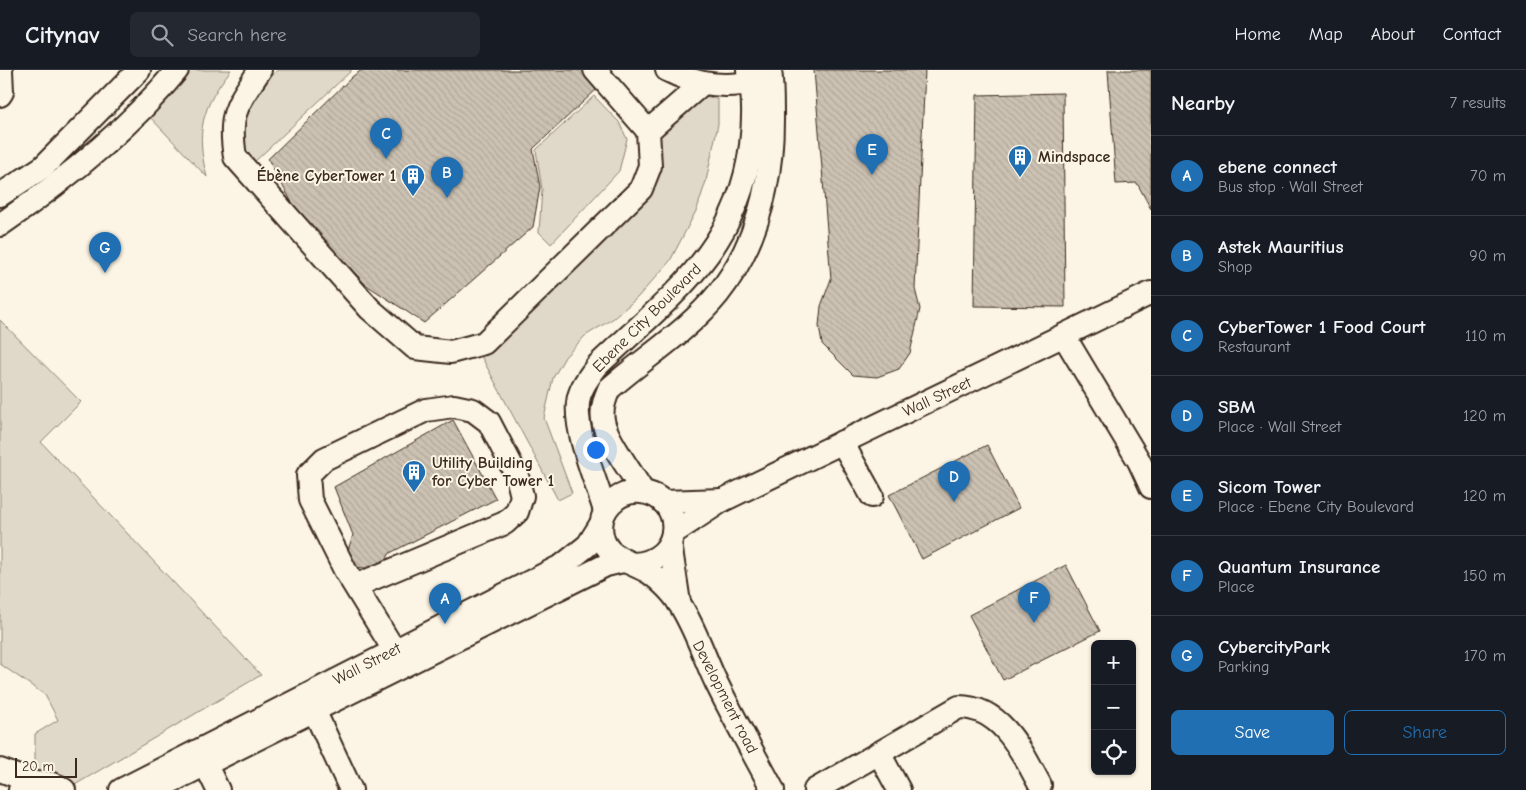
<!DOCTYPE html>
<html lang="en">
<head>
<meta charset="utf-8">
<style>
  body { margin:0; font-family:"Comic Neue",sans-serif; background:#242831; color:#f1f3f6 }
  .controls { position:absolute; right:15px; bottom:15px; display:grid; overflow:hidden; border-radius:8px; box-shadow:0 1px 4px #0004 }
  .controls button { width:45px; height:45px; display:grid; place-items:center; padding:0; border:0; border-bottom:1px solid #363941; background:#171b24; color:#f1f3f6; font:25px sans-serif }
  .scale { position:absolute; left:15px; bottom:12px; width:62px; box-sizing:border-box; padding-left:5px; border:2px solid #3b2a1e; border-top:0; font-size:14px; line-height:18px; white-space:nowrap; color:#3b2a1e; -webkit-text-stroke:4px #fcf5e5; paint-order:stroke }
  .you { position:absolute; left:595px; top:379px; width:18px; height:18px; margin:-12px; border:4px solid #fff; border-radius:50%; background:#1a73e8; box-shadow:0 0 0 8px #1a73e833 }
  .badge { display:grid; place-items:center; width:32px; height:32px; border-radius:50%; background:#1f6fb2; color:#fff; font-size:16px; font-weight:700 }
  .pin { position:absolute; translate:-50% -41px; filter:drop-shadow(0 1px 2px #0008) }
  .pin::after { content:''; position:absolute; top:26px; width:18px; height:15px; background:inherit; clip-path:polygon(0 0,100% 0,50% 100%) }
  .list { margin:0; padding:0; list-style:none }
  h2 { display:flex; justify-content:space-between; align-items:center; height:65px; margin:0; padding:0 20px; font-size:21px }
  h2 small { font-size:16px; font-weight:400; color:#9ea1a6 }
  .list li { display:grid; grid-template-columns:32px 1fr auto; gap:15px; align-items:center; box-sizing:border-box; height:80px; padding:0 20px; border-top:1px solid #363941 }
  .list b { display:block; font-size:19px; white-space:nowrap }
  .list p { margin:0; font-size:16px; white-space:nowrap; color:#9ea1a6 }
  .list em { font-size:16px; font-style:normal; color:#9ea1a6 }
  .actions { display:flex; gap:10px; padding:15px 20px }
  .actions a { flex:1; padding:11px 0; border:1px solid #1f6fb2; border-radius:8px; text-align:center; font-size:18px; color:#1f6fb2 }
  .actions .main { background:#1f6fb2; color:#fff }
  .icon { flex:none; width:28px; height:28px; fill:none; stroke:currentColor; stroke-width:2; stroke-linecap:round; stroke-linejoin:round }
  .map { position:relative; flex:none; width:1151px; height:720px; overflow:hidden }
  header { display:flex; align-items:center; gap:30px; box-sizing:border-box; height:70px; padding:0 25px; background:#171b24; border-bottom:1px solid #363941 }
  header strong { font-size:24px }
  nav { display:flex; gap:28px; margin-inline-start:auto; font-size:18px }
  .search { width:350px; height:45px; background:#242831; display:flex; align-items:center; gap:12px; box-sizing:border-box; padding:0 18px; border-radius:8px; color:#9ea1a6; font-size:19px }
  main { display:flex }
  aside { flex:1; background:#171b24 }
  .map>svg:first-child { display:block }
  .green { fill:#e0d8c8; stroke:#8e8173 }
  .building { fill:url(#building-back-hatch); stroke:#3b2a1e }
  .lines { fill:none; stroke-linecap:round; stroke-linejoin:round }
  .minor-casing { stroke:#3b2a1e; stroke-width:26 }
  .minor { stroke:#fcf5e5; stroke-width:22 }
  .labels { text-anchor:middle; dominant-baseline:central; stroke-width:4; stroke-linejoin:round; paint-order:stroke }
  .poi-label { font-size:16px; font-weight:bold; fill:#3b2a1e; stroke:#fcf5e5; text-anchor:start }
  .street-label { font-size:16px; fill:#3b2a1e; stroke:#fcf5e5 }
</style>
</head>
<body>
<header>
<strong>Citynav</strong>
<div class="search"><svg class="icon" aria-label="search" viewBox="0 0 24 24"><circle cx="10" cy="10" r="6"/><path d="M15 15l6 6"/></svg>Search here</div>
<nav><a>Home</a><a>Map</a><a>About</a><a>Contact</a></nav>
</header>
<main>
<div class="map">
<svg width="1151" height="720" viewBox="0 0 1151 720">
  <defs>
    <pattern id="building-back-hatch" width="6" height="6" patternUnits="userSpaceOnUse" patternTransform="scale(1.25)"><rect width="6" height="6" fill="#ccc2b3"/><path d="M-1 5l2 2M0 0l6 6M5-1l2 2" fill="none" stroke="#b0a79a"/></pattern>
  </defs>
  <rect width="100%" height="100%" fill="#fcf5e5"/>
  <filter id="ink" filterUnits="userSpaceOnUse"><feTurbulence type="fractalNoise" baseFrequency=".02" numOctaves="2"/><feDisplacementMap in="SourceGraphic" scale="10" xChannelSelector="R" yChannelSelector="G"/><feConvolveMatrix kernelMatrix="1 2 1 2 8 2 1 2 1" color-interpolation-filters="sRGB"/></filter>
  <g filter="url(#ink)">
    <g class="green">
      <path d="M 187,0 L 231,0 C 202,36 195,62 207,107 L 148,45 Z"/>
      <path d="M 278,0 L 352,0 L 251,95 L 238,69 L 238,54 L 260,16 Z"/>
      <path d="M 701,24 L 718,30 L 718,54 L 706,111 L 697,139 L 670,191 L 637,228 L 614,248 L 585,266 L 565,287 L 553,308 L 544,348 L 572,423 L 558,430 L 481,286 L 628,146 L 659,62 Z"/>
      <path d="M 594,26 L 619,52 L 627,69 L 619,101 L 551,174 L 539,162 L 542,119 L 536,80 Z"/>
      <path d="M 0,250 L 81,332 L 41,372 L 261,605 L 73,716 L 38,704 L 35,693 L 35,664 L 58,650 L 45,625 L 0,594 Z"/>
    </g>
    <g class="building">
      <path d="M 362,0 L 582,0 L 598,18 L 533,79 L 540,117 L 533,157 L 424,253 L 365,214 L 295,138 L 268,89 L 353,6 Z"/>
      <path d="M 814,0 L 925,0 L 915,219 L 920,239 L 910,283 L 899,299 L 877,307 L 853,305 L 822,274 L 819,256 L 821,236 L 831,209 Z"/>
      <path d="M 1108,0 L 1151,0 L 1151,139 L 1137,113 L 1116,114 Z"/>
      <path d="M 1063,23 L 1065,237 L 974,236 L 977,25 Z"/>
      <path d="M 453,350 L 496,429 L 390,483 L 385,491 L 374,499 L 354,497 L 348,480 L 353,465 L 334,417 Z"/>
      <path d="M 987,375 L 1019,438 L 922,489 L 889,425 Z"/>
      <path d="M 1066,495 L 1100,561 L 1003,610 L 969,545 Z"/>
    </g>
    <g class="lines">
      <g class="minor-casing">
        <g id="minor">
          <path d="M 260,0 C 237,35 228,43 235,87 L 370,239 L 415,278 L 451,282 L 484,273 L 641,119 L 650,96 L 648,61 L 703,13"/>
          <path d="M 595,0 L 648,61"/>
          <path d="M 667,0 C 693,13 714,17 742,14 C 750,13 758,13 763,6"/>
          <path d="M 0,25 L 2,22 L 1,0"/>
          <path d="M 0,125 L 43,97 L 139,0"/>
          <path d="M 0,155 C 64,111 127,61 177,0"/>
          <path d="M 1064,266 L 1139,391 L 1151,417"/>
          <path d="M 842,372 L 872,426"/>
          <path d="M 643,422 C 633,404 605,368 603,350 C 601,340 605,328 609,319 C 644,288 688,261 718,224 C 759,172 773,107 772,42 C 772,28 772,14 770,0"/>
          <path d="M 663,432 L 722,430"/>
          <path d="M 605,441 C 596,411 575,363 578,333 C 579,319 589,307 597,296 C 668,228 738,181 751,75 C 754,50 755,25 748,0"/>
          <path d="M 673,463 L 723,430 L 1151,223"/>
          <path d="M 670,473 L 679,533"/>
          <path d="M 633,494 C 686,492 685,426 641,422 C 617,420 597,441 602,465 C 606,489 633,492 650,503 C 660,510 673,523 679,533 C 695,557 704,587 716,612 C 734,649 754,684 773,720"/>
          <path d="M 355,516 L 505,453 L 517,442 L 522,426 L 517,406 L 489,352 L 473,340 L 454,336 L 426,340 L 324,389 L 308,405 L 310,430 L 345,500 L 394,580"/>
          <path d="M 314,640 L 351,720"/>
          <path d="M 199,681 L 218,720"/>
          <path d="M 879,683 L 899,720"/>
          <path d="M 0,700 L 35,713"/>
          <path d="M 20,720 C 33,711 51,710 64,720"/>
          <path d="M 121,720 L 563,495 L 588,475 L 601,454"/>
          <path d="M 154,720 L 606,495 L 623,491"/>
          <path d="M 815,720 L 959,637 C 1002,637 1022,682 1040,715"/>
        </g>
      </g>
      <use href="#minor" class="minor"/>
    </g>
  </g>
  <defs>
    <g id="building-pin" transform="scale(1.25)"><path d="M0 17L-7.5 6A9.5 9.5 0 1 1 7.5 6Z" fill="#1f6fb2" stroke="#fcf5e5"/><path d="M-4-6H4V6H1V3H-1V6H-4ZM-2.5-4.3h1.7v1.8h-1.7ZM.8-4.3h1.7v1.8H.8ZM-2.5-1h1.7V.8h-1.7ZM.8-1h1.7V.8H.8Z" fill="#fff"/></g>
  </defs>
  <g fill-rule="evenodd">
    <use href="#building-pin" x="1020" y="87"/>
    <use href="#building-pin" x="413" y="106"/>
    <use href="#building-pin" x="414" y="402"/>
  </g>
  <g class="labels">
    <g class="poi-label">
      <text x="1038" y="87">Mindspace</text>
      <text x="396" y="106" text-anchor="end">Ébène CyberTower 1</text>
      <text x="432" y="393">Utility Building<tspan x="432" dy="18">for Cyber Tower 1</tspan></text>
    </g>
    <g class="street-label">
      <text transform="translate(647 248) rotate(-45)">Ebene City Boulevard</text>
      <text transform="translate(937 327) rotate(-25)">Wall Street</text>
      <text transform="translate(367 594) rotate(-27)">Wall Street</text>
      <text transform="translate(725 627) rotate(63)">Development road</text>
    </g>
  </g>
</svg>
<div class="controls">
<button>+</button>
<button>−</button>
<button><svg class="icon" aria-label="locate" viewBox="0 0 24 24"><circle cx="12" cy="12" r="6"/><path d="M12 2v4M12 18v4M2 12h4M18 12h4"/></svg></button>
</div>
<div class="scale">20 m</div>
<div class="you"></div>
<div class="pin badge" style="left:445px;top:554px">A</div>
<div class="pin badge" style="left:447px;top:128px">B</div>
<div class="pin badge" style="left:386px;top:89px">C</div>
<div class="pin badge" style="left:954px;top:432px">D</div>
<div class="pin badge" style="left:872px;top:105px">E</div>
<div class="pin badge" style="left:1034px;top:553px">F</div>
<div class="pin badge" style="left:105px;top:203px">G</div>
</div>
<aside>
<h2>Nearby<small>7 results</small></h2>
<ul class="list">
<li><span class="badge">A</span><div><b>ebene connect</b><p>Bus stop · Wall Street</p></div><em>70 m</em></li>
<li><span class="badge">B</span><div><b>Astek Mauritius</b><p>Shop</p></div><em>90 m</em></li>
<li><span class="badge">C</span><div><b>CyberTower 1 Food Court</b><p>Restaurant</p></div><em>110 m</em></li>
<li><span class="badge">D</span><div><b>SBM</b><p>Place · Wall Street</p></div><em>120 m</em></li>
<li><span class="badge">E</span><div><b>Sicom Tower</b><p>Place · Ebene City Boulevard</p></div><em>120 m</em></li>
<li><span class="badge">F</span><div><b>Quantum Insurance</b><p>Place</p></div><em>150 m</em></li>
<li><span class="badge">G</span><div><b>CybercityPark</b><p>Parking</p></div><em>170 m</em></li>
</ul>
<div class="actions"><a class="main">Save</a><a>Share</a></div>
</aside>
</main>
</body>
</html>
